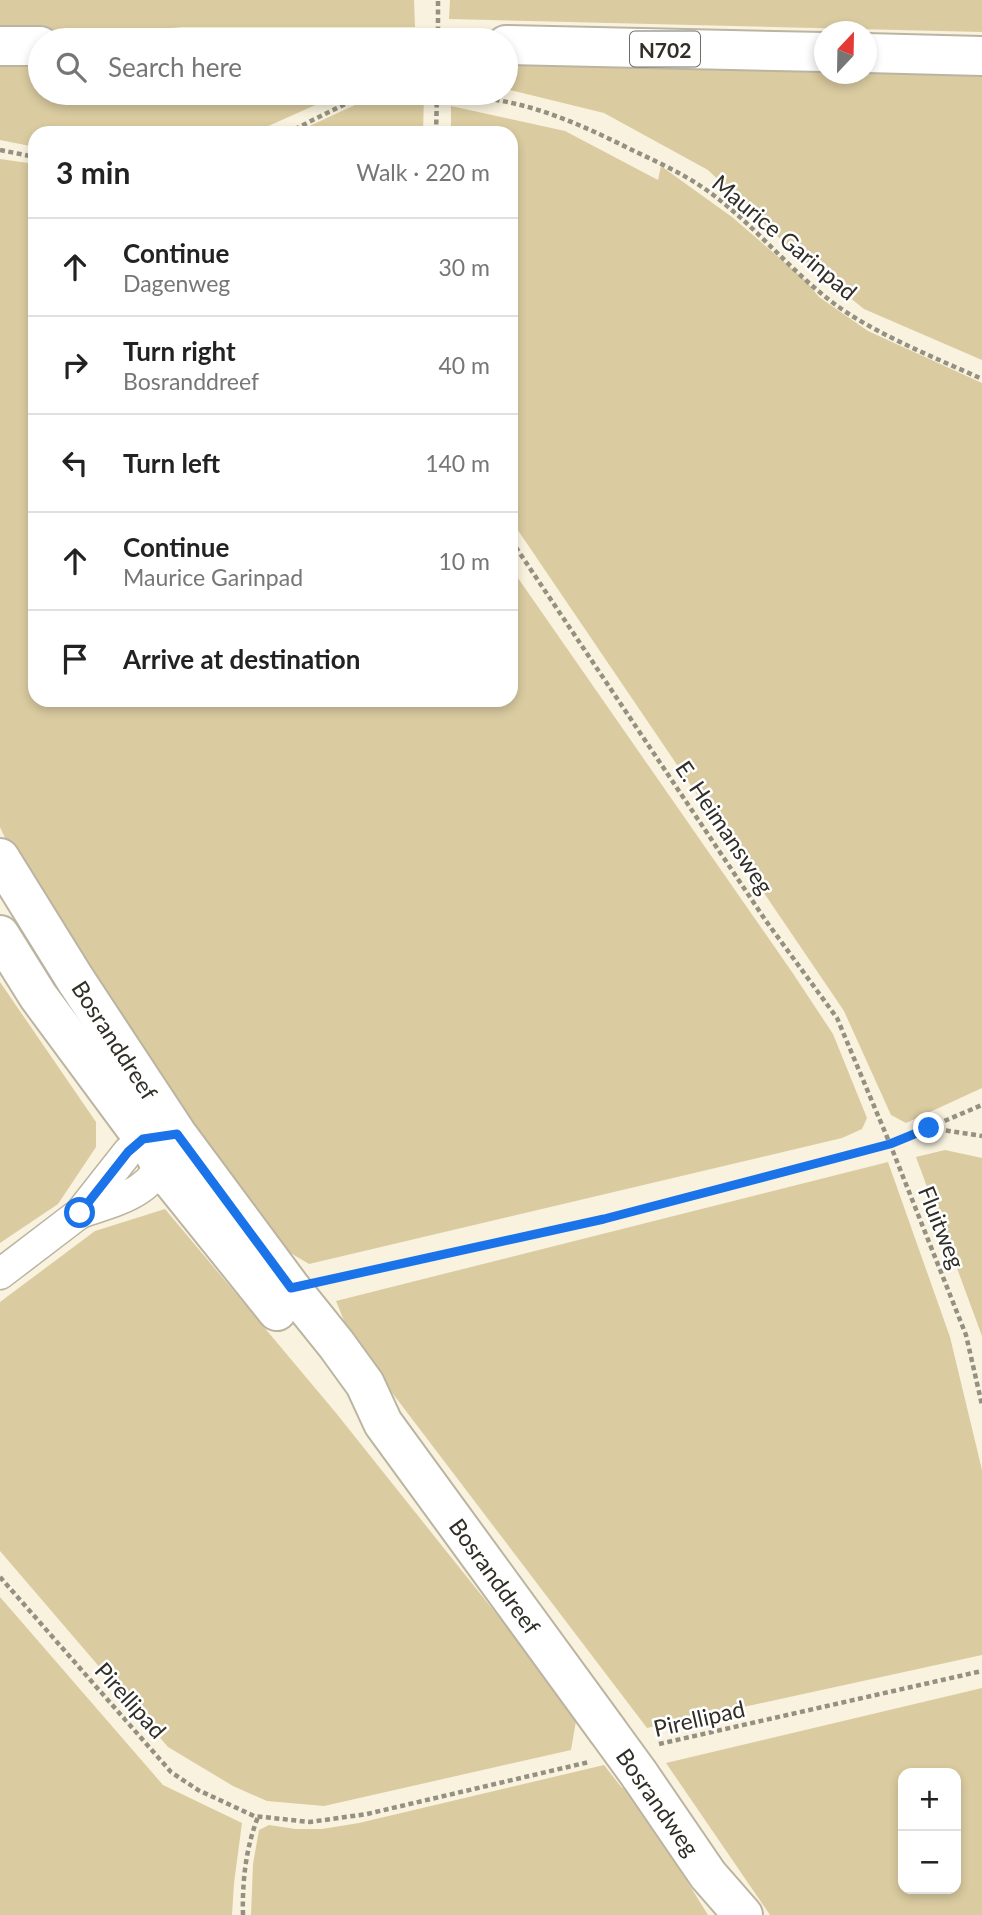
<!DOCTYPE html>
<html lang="en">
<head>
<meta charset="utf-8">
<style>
  body { margin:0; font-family:Lato,sans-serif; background:#f6f6f6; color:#222 }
  .controls { position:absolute; right:21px; bottom:21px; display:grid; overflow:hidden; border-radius:14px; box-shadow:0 4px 10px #0003 }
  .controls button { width:63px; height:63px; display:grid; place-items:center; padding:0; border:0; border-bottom:2px solid #e0e0e0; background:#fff; color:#222; font:35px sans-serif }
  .compass { position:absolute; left:814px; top:21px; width:63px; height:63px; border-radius:50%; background:#fff; box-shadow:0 4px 10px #0003; rotate:22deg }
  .stop { position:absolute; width:21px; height:21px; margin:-16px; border:5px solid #1a73e8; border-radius:50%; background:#fff }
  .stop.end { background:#1a73e8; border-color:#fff; box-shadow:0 2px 7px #0008 }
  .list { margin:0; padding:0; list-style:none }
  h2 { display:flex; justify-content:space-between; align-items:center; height:91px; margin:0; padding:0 28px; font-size:30px }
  h2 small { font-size:23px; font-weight:400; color:#767676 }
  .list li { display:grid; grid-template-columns:46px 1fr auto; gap:21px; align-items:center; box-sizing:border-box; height:98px; padding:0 28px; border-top:2px solid #e0e0e0 }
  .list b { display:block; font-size:26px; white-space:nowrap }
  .list p { margin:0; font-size:23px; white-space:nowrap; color:#767676 }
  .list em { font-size:23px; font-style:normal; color:#767676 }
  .icon { flex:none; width:38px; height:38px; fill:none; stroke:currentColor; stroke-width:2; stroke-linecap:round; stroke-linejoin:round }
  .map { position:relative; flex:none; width:982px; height:1915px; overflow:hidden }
  .search { position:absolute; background:#fff; box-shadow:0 4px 10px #0003; left:28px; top:28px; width:490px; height:77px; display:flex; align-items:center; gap:18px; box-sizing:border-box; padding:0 24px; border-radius:38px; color:#767676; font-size:26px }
  .panel { position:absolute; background:#fff; box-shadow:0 4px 10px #0003; left:28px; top:126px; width:490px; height:581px; border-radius:21px }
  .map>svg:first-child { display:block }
  .green { fill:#dacba0; fill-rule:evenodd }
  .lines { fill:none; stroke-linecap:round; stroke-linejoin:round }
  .street-casing { stroke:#bbb4a1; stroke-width:33 }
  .secondary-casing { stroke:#bbb4a1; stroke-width:42 }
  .highway-casing { stroke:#bbb4a1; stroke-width:42 }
  .path { stroke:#949082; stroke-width:4.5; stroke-dasharray:5 3.5; stroke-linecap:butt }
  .street { stroke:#fff; stroke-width:30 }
  .secondary { stroke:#fff; stroke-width:38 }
  .highway { stroke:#fff; stroke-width:38 }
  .secondary-bridge-casing { stroke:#bbb4a1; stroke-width:42; stroke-linecap:butt }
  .secondary-bridge { stroke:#fff; stroke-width:38 }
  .route { stroke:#1a73e8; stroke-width:9 }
  .labels { text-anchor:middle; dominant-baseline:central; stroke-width:5; stroke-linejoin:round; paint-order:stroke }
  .shield { fill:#fff; stroke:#6e6d67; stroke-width:2 }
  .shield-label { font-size:21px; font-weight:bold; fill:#302e26 }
  .street-label { font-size:23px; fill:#302e26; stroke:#fff }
</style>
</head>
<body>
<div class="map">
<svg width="982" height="1915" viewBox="0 0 982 1915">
  <rect width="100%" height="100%" fill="#f9f2de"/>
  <g class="green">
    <path d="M 0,0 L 414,0 L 415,27 L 182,27 L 87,36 L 0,35 Z"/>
    <path d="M 450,0 L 982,0 L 982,32 L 449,19 Z"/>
    <path d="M 0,59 L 40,59 L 40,93 L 342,93 L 253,133 L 35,133 L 35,147 L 0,140 Z"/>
    <path d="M 506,63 L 824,68 L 824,74 L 866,74 L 867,69 L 982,72 L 982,360 L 864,309 L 797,255 L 708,170 L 604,113 L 506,89 Z"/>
    <path d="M 424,93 L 423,133 L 294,133 L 366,100 L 401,94 Z"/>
    <path d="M 451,106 L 565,131 L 658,180 L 661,166 L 732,217 L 805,280 L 819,297 L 868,331 L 982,383 L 982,1088 L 906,1123 L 891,1115 L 844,1011 L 511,520 L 511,133 L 451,133 Z"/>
    <path d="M 0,159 L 35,164 L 35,700 L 511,700 L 511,568 L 792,972 L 833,1034 L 867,1118 L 862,1129 L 842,1138 L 309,1264 L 277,1245 L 205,1145 L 17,864 L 0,827 Z"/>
    <path d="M 0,982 L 96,1122 L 96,1147 L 58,1204 L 0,1243 Z"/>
    <path d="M 945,1150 L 982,1158 L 982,1336 L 916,1157 Z"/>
    <path d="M 888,1162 L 950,1337 L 982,1470 L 982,1655 L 647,1728 L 352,1340 L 336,1301 Z"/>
    <path d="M 165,1209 L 336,1413 L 577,1715 L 571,1750 L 324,1806 L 267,1801 L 233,1786 L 168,1747 L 0,1551 L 0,1302 L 95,1231 Z"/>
    <path d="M 0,1597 L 163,1785 L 242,1823 L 234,1883 L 232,1915 L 0,1915 Z"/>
    <path d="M 982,1688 L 982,1915 L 770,1915 L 666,1763 ZM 903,1773 L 956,1773 L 956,1889 L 903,1889 Z"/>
    <path d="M 604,1765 L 622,1788 L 626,1783 L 708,1915 L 251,1915 L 253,1864 L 259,1830 L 269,1825 L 295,1829 L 322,1829 L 359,1823 Z"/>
  </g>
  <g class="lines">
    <g class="street-casing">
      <g id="street">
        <path d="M 80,1213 C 121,1199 151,1194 170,1150"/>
        <path d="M 0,1274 L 80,1213 L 128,1152 L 143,1139 L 163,1136"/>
      </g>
    </g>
    <g class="secondary-casing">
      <g id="secondary">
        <path d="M 0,858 L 75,979 L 177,1134 L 291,1288 L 336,1344 L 365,1384 L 383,1423 L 607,1730"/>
        <path d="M 0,935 L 38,996 L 154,1153 L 162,1168 L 277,1311"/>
        <path d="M 639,1774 L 708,1875 L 743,1915"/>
      </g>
    </g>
    <g class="highway-casing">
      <g id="highway">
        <path d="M 506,45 L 824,52"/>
        <path d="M 0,46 L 40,46"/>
        <path d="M 866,53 L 982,56"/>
      </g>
    </g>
    <g class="path">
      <path d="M 438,40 L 438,0"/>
      <path d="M 444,93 C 466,96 490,98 512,103 C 553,112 592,130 630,149 C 655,161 682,173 705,189 C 757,225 795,279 849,314 C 890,340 938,359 982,379"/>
      <path d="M 287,133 L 353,100 L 376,93"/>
      <path d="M 436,133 L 437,93"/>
      <path d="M 0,150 L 35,157"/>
      <path d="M 511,540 L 766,921 L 837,1018 L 890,1144 L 966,1335 L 982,1405"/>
      <path d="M 929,1128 L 982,1136"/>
      <path d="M 328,1280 L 604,1219 L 890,1144 L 982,1105"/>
      <path d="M 0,1577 L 171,1772 L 198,1790 L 254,1816 L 310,1822 L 367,1814 L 589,1762"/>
      <path d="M 659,1744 L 982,1671"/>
      <path d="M 243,1915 C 242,1882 246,1847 258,1817"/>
    </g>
    <use href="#street" class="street"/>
    <use href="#secondary" class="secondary"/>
    <use href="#highway" class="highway"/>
    <g class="secondary-bridge-casing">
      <path id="secondary-bridge" d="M 607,1730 L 639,1774"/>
    </g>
    <use href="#secondary-bridge" class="secondary-bridge"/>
  </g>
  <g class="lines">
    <path class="route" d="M 80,1213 L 128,1152 L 143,1139 L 177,1134 L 291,1288 L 604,1219 L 890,1144 L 929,1128"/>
  </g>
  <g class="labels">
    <rect class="shield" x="630" y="31.5" width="70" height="35" rx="5"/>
    <g class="shield-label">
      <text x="665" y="49">N702</text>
    </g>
    <g class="street-label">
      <text transform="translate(785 237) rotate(40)">Maurice Garinpad</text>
      <text transform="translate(725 827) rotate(56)">E. Heimansweg</text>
      <text transform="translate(115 1040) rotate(57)">Bosranddreef</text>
      <text transform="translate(942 1227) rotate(68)">Fluitweg</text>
      <text transform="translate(495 1576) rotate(54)">Bosranddreef</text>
      <text transform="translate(131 1700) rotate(48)">Pirellipad</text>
      <text transform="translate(699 1718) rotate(-13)">Pirellipad</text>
      <text transform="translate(658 1802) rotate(55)">Bosrandweg</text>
    </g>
  </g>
</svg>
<div class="controls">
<button>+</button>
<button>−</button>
</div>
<svg class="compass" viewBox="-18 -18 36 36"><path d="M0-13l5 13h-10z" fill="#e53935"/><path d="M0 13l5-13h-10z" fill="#767676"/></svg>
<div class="stop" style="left:80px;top:1213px"></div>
<div class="stop end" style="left:929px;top:1128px"></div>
<div class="search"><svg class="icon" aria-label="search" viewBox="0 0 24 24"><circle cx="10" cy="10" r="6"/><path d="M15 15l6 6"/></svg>Search here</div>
<section class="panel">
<h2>3 min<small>Walk · 220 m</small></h2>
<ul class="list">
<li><svg class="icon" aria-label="ahead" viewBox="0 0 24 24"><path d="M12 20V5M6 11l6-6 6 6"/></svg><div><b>Continue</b><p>Dagenweg</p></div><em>30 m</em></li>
<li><svg class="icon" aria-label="right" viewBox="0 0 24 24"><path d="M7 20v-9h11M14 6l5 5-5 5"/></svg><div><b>Turn right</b><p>Bosranddreef</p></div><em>40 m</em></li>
<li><svg class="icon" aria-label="left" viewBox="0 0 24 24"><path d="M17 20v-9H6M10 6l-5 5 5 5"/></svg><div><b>Turn left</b></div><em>140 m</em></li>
<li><svg class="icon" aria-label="ahead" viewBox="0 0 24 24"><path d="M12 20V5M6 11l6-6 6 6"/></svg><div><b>Continue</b><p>Maurice Garinpad</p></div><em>10 m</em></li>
<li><svg class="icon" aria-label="arrive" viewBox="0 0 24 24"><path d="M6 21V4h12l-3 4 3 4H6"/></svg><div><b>Arrive at destination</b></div></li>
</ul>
</section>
</div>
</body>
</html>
